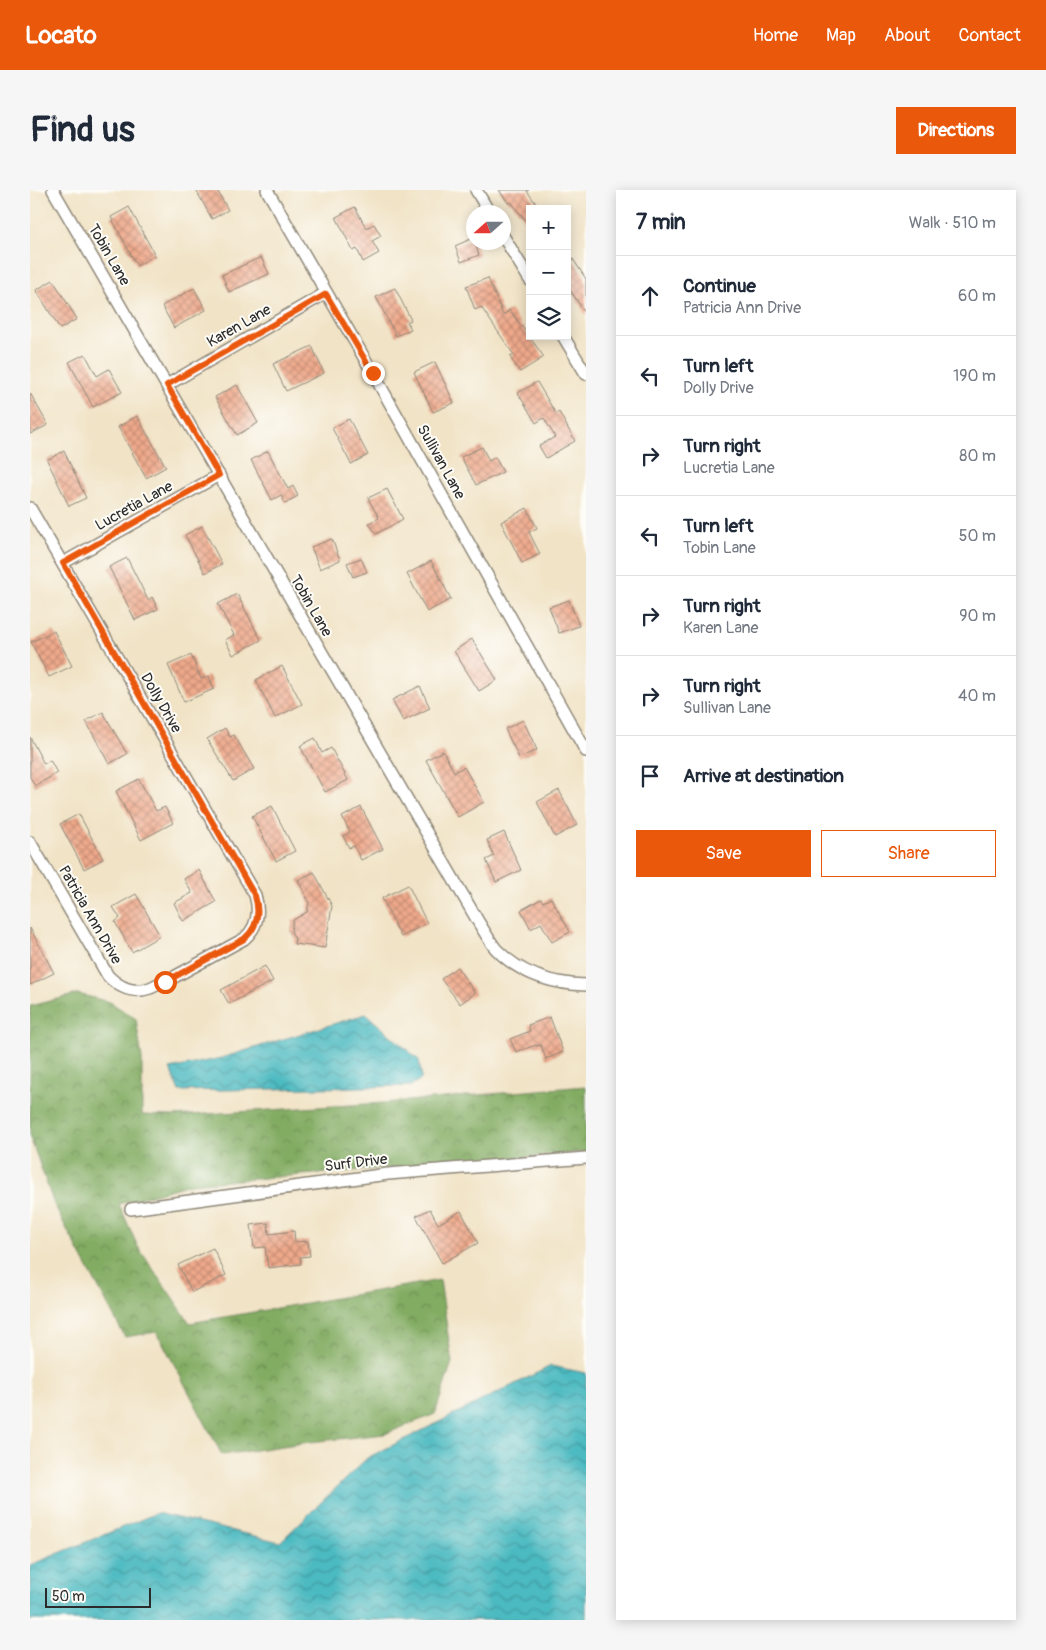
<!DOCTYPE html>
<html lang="en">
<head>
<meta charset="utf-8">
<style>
  body { margin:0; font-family:Pangolin,sans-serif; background:#f6f6f7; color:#1f2937 }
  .controls { position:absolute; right:15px; top:15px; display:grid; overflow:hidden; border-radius:0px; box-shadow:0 2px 12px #0003 }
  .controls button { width:45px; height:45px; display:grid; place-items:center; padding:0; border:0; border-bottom:1px solid #e0e1e3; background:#fff; color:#1f2937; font:25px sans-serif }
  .compass { position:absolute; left:436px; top:15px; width:45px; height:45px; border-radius:50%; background:#fff; box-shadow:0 2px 12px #0003; rotate:249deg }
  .scale { position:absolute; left:15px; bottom:12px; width:106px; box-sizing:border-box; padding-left:5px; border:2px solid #2b2b2b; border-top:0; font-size:14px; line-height:18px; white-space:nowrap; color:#2b2b2b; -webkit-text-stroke:4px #fdfcf7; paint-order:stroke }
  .stop { position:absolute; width:15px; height:15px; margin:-11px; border:4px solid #ea580c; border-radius:50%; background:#fff }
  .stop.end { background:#ea580c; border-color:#fff; box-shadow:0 1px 5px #0008 }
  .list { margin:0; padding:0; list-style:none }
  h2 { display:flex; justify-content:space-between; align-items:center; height:65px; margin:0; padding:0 20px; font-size:21px }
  h2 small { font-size:16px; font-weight:400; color:#747a83 }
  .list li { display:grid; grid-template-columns:32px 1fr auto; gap:15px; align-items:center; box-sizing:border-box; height:80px; padding:0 20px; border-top:1px solid #e0e1e3 }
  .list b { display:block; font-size:19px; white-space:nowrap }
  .list p { margin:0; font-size:16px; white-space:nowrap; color:#747a83 }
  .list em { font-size:16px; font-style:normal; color:#747a83 }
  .actions { display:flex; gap:10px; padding:15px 20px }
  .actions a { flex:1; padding:11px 0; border:1px solid #ea580c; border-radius:0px; text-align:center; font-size:18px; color:#ea580c }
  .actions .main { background:#ea580c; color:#fff }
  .icon { flex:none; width:28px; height:28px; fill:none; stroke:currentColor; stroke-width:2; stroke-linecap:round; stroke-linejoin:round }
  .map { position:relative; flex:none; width:556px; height:1430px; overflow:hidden; border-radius:0px }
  header { display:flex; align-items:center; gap:30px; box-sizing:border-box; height:70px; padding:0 25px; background:#ea580c; color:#fff }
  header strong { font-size:24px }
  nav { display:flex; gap:28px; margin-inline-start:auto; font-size:18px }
  .intro { display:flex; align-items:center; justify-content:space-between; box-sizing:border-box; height:120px; padding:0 30px }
  h1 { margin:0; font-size:35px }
  .button { padding:12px 22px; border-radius:0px; background:#ea580c; color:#fff; font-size:18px; font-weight:700 }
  main { display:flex; gap:30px; padding:0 30px }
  aside { flex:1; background:#fff; border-radius:0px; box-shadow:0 2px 12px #0003 }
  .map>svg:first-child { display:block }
  .forest { fill:url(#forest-crowns); stroke:#566c46 }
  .water { fill:url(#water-waves); stroke:#3b7276 }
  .building { fill:url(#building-cross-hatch) }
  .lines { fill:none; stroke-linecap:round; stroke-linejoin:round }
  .street-casing { stroke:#8e8778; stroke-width:14 }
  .street { stroke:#fff; stroke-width:11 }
  .route { stroke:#ea580c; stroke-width:6 }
  .labels { text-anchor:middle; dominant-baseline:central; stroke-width:4; stroke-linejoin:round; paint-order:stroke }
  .street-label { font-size:15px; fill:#2b2b2b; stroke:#fdfcf7 }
</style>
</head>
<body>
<header>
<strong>Locato</strong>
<nav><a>Home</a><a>Map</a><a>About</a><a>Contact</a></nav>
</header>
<div class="intro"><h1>Find us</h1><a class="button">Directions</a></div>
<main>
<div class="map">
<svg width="556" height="1430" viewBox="0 0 556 1430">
  <defs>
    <pattern id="forest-crowns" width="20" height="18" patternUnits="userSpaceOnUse" patternTransform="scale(1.25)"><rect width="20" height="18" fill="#82ac62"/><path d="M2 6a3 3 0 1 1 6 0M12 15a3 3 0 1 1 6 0" fill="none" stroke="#6b8c51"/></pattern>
    <pattern id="water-waves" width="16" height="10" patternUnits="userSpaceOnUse" patternTransform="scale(1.25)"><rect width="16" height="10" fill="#4bbac1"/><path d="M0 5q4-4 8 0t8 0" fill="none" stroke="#3f979d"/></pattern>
    <pattern id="building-cross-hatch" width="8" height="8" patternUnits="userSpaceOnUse" patternTransform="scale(1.25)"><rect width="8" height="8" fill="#efa98b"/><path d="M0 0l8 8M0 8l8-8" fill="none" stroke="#c28a72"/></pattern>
  </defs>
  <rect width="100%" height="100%" fill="#fdfcf7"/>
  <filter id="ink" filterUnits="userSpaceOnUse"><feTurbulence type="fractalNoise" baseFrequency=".02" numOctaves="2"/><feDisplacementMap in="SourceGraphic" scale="10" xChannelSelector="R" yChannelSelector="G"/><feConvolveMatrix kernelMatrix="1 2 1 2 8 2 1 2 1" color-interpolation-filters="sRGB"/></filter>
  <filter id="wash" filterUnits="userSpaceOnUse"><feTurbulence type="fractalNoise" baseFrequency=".0096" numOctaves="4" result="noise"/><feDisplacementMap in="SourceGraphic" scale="20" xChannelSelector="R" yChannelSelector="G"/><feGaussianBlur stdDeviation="1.12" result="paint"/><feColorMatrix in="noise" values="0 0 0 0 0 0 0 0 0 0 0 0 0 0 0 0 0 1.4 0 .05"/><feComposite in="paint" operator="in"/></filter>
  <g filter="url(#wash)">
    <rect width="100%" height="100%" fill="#f1e3c6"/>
    <path class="forest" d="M 48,804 L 80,812 L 106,829 L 112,869 L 112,925 L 143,926 L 353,913 L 556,896 L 556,962 L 160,994 L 89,1014 L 108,1057 L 160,1133 L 410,1090 L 422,1172 L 405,1224 L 355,1244 L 280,1252 L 192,1265 L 127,1142 L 95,1147 L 25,1017 L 0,947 L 0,816 Z"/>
    <g class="water">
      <path d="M 336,824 L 389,870 L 392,888 L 381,896 L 149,901 L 140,879 L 191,868 Z"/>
      <path d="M 521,1176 L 556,1183 L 556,1430 L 0,1430 L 0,1375 L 127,1323 L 250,1352 L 337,1268 Z"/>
    </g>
    <g id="blocks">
      <g class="building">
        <path d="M 166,0 L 187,0 L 198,20 L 182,29 Z"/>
        <path d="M 469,0 L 499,0 L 497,1 L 510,19 L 500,19 L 500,36 L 481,12 L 479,14 Z"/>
        <path d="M 99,17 L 125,65 L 107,76 L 81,27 Z"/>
        <path d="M 325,17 L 336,38 L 344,34 L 351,46 L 342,51 L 349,63 L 333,72 L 327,59 L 323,61 L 306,27 Z"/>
        <path d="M 443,48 L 449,65 L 431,72 L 425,56 Z"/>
        <path d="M 537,60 L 556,89 L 556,125 L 537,95 Z"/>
        <path d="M 231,67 L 239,84 L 199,102 L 192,85 Z"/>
        <path d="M 458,88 L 473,125 L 480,120 L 514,167 L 490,182 L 480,167 L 484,165 L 451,117 L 445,120 L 436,96 Z"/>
        <path d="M 23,90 L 47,129 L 30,139 L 6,100 Z"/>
        <path d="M 164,98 L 176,120 L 144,138 L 132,116 Z"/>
        <path d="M 365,98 L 381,130 L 377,132 L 381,139 L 366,146 L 346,107 Z"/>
        <path d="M 282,156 L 294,183 L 256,201 L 243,174 Z"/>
        <path d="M 55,164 L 67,186 L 79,179 L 92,202 L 63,217 L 39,172 Z"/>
        <path d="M 405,172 L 424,213 L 403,222 L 384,182 Z"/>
        <path d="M 507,192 L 526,224 L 529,222 L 545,251 L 516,268 L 509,256 L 525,247 L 514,228 L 506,233 L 488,203 Z"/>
        <path d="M 207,195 L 228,233 L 207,245 L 185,207 Z"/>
        <path d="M 0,203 L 18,235 L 0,244 Z"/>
        <path d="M 107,226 L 136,277 L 116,288 L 88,237 Z"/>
        <path d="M 319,229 L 338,265 L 321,274 L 302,238 Z"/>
        <path d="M 452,257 L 459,271 L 465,267 L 473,282 L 446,295 L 431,267 Z"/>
        <path d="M 34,261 L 56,308 L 39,316 L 17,270 Z"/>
        <path d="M 238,261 L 258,299 L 263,296 L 268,306 L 255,313 L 251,305 L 242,310 L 221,270 Z"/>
        <path d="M 357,299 L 373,329 L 346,344 L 339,333 L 349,328 L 338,308 Z"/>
        <path d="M 497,318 L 507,338 L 499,342 L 510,364 L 492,373 L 471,332 Z"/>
        <path d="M 172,336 L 192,374 L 175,383 L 155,345 Z"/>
        <path d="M 302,349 L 310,370 L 290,379 L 281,357 Z"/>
        <path d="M 97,368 L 118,410 L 122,407 L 128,419 L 105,430 L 79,377 Z"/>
        <path d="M 331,368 L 337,382 L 323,387 L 317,373 Z"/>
        <path d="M 401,371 L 421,409 L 397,422 L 377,384 Z"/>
        <path d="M 207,404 L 231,450 L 203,465 L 195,450 L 204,445 L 188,414 Z"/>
        <path d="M 539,410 L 549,436 L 529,443 L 519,417 Z"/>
        <path d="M 24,441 L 42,476 L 19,487 L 1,452 Z"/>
        <path d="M 442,449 L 467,490 L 449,501 L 424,461 Z"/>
        <path d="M 161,465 L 171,489 L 179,486 L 184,499 L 154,512 L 138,475 Z"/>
        <path d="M 252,476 L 272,514 L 245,528 L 226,490 Z"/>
        <path d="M 390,496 L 400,518 L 373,531 L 362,510 Z"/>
        <path d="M 73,522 L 97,564 L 79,574 L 56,531 Z"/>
        <path d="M 493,530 L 507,560 L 489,568 L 475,539 Z"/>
        <path d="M 195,538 L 200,547 L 204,545 L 224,579 L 203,591 L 177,549 Z"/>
        <path d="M 0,547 L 14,574 L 20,570 L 27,583 L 5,596 L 0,587 Z"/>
        <path d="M 285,548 L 292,563 L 301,558 L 318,590 L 295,602 L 270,556 Z"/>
        <path d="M 413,561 L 424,582 L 434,577 L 454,612 L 428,627 L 396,570 Z"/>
        <path d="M 109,589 L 126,621 L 135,617 L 143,633 L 111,650 L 86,601 Z"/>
        <path d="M 529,600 L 547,635 L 525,647 L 507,612 Z"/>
        <path d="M 242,616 L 265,661 L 246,671 L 222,626 Z"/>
        <path d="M 331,617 L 353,659 L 331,670 L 324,656 L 319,658 L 313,646 L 320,642 L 312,627 Z"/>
        <path d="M 49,624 L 73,669 L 54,679 L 30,634 Z"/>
        <path d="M 474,642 L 491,680 L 466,692 L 456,670 L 464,666 L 457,650 Z"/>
        <path d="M 169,680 L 186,712 L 153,731 L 144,713 L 162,703 L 154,689 Z"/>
        <path d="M 284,682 L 302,716 L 295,758 L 264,754 L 265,749 L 261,741 L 263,730 L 277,722 L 279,712 L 268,690 Z"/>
        <path d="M 378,695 L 397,733 L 371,747 L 352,708 Z"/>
        <path d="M 106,704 L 130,746 L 102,762 L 85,732 L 90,728 L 83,717 Z"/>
        <path d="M 521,708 L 540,742 L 522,752 L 511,733 L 501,739 L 491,720 L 511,709 L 513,712 Z"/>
        <path d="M 0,738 L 24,783 L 0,795 Z"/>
        <path d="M 235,776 L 243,791 L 199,814 L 191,800 Z"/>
        <path d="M 427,777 L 445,803 L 430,814 L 411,789 Z"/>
        <path d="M 520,827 L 533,862 L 516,869 L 511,855 L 506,856 L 506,855 L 486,862 L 480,849 L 500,841 L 498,835 Z"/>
        <path d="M 400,1019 L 408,1034 L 431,1021 L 448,1053 L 412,1073 L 386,1026 Z"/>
        <path d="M 238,1033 L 239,1044 L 264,1041 L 265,1052 L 278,1051 L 280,1066 L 270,1067 L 271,1074 L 238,1078 L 235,1057 L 224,1058 L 221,1035 Z"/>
        <path d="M 183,1058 L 196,1085 L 162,1102 L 148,1075 Z"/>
      </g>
    </g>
  </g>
  <g filter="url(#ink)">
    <use href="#blocks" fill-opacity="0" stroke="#8e8778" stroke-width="1"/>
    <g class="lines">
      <g class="street-casing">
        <g id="street">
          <path d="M 23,0 L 449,733 C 454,741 460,752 466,759 C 490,784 523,794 556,795"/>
          <path d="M 237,0 L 343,183 L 556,561"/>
          <path d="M 446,0 L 459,22"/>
          <path d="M 473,46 L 500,90"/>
          <path d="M 533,146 L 556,184"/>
          <path d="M 137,195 L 296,103"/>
          <path d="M 0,318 L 225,705 C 230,722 228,737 214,749 L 135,792 C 129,793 125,796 120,798 C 103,804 90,798 78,786 L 0,652"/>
          <path d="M 33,373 L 189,285"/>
          <path d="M 101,1019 L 358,984 L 556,968"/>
        </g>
      </g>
      <use href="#street" class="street"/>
    </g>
  </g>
  <g class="lines" filter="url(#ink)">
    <path class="route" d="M 135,792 L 214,749 C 228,737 230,722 225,706 L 33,373 L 189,285 L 137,195 L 296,104 L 343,183"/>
  </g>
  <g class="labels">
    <g class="street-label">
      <text transform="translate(79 65) rotate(60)">Tobin Lane</text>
      <text transform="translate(209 136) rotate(-30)">Karen Lane</text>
      <text transform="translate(411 272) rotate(61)">Sullivan Lane</text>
      <text transform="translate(104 316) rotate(-29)">Lucretia Lane</text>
      <text transform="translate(281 416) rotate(60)">Tobin Lane</text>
      <text transform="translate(131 513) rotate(60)">Dolly Drive</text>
      <text transform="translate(60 725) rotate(60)">Patricia Ann Drive</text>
      <text transform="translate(326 973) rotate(-7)">Surf Drive</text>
    </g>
  </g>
</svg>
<div class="controls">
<button>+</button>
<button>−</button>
<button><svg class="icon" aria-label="layers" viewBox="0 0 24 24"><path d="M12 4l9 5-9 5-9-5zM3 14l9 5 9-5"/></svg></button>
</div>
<svg class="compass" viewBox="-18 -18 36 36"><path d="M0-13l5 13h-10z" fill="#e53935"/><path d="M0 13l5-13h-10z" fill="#747a83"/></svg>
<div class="scale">50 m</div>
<div class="stop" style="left:135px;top:792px"></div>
<div class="stop end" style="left:343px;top:183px"></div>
</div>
<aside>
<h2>7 min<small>Walk · 510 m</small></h2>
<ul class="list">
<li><svg class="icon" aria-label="ahead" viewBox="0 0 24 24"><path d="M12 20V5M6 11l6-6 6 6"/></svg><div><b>Continue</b><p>Patricia Ann Drive</p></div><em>60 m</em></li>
<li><svg class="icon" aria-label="left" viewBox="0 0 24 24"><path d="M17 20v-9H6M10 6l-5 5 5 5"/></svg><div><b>Turn left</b><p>Dolly Drive</p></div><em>190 m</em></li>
<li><svg class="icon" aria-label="right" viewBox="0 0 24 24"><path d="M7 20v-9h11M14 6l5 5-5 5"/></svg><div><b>Turn right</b><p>Lucretia Lane</p></div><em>80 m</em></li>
<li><svg class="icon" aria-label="left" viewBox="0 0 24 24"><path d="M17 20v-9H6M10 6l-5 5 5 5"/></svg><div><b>Turn left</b><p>Tobin Lane</p></div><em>50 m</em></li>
<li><svg class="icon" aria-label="right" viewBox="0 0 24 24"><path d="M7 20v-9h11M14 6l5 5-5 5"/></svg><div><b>Turn right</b><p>Karen Lane</p></div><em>90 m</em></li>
<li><svg class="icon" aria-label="right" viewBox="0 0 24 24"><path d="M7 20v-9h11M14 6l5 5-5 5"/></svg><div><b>Turn right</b><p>Sullivan Lane</p></div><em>40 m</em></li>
<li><svg class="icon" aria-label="arrive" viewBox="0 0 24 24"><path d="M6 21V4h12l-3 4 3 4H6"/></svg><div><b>Arrive at destination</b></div></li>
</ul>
<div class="actions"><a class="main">Save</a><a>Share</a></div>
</aside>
</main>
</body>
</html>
